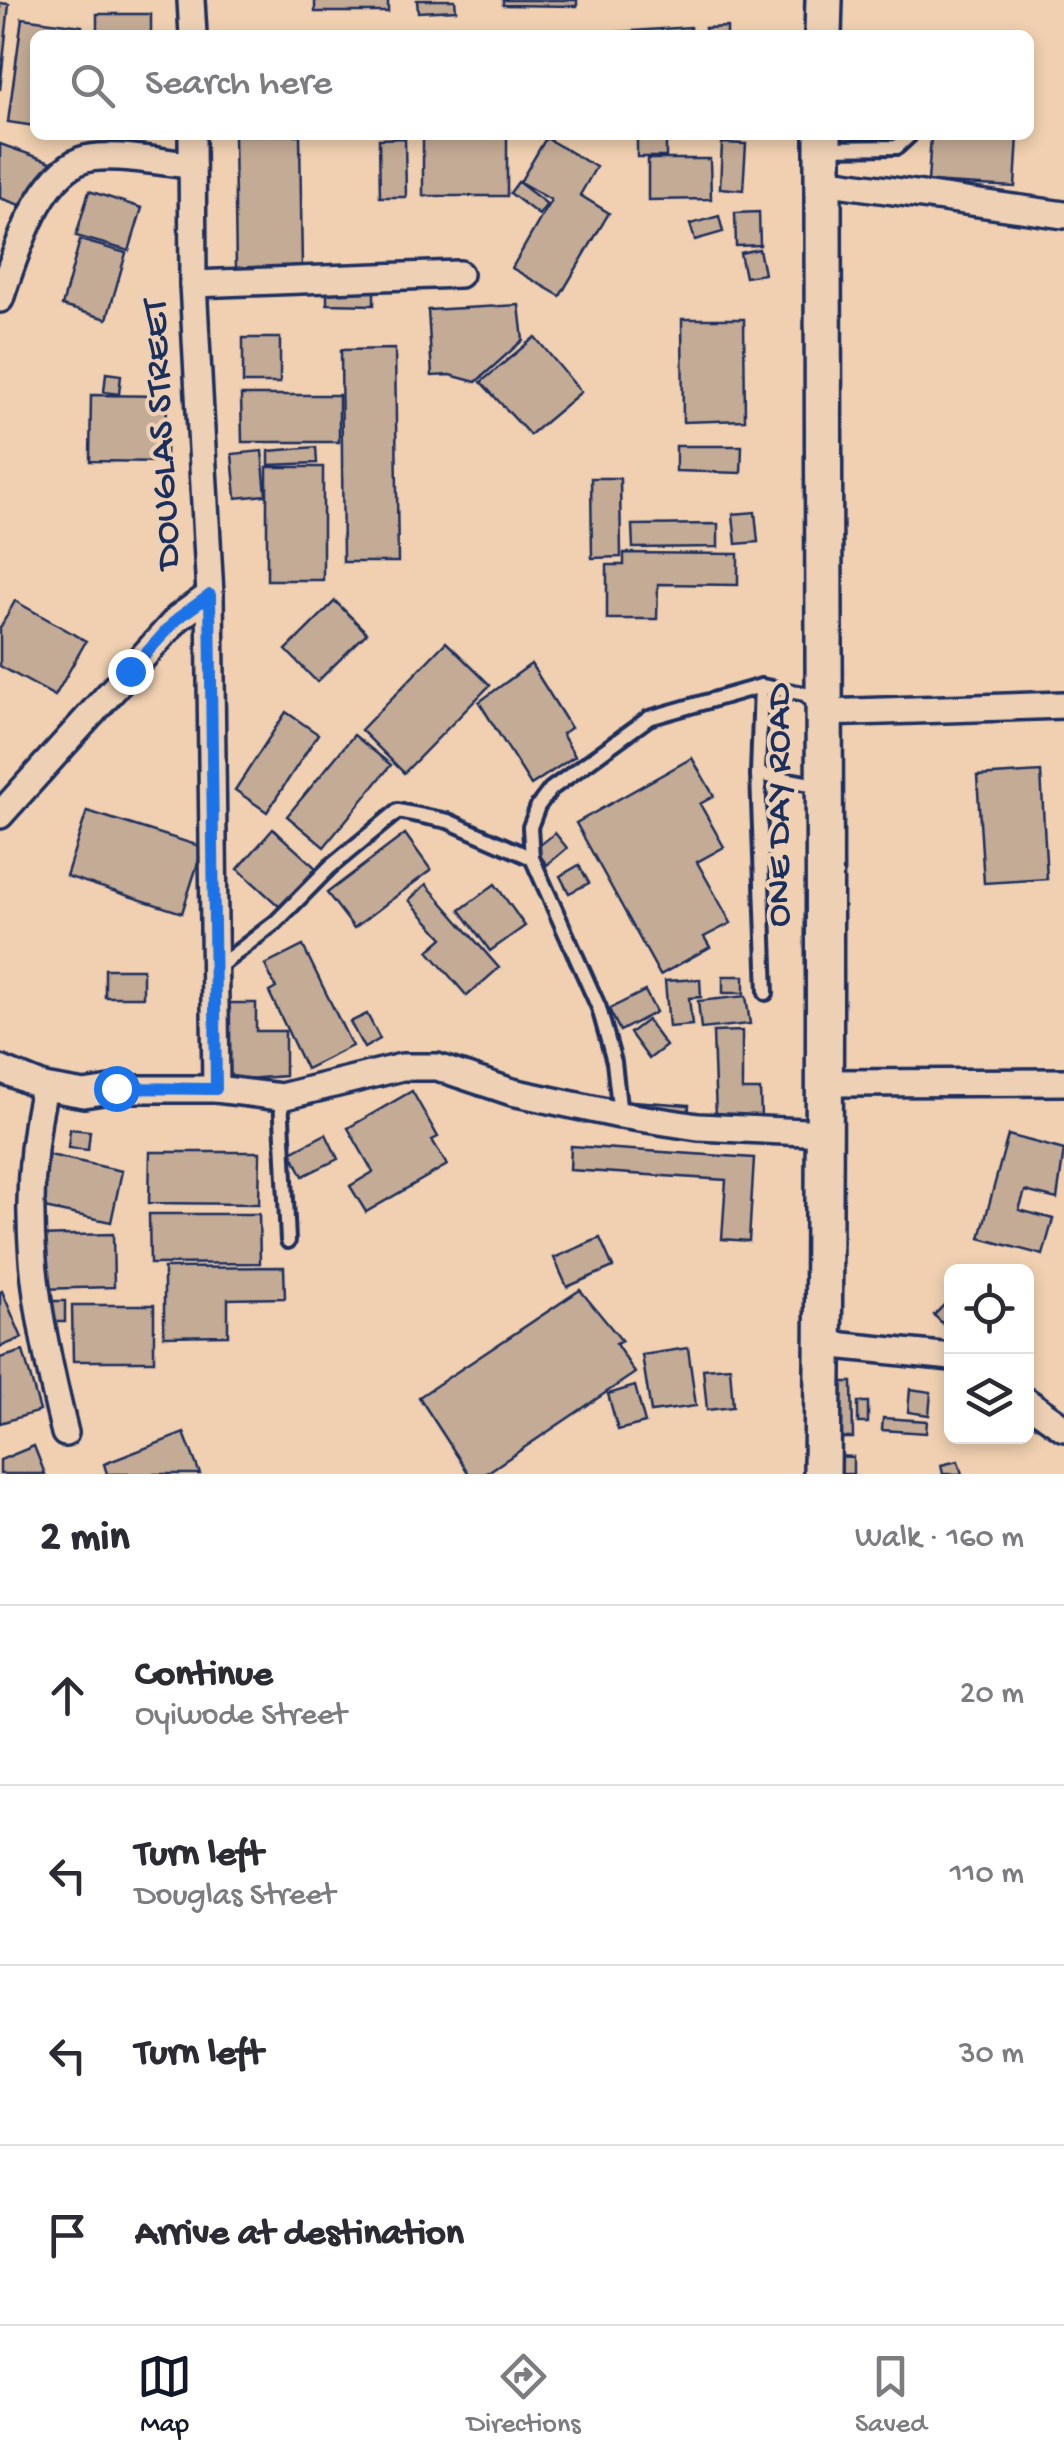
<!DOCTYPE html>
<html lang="en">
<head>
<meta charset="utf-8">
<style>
  body { margin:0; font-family:"Gochi Hand",sans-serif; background:#f7f7f7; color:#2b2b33 }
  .controls { position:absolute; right:30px; bottom:30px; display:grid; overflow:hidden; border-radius:15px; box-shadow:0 5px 15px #0003 }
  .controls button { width:90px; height:90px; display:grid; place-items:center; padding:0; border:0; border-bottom:2px solid #e1e1e2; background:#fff; color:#2b2b33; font:50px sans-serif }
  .stop { position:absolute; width:30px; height:30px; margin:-22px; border:8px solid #1a73e8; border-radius:50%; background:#fff }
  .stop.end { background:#1a73e8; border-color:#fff; box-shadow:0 2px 10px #0008 }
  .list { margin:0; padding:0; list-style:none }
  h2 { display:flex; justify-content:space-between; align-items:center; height:130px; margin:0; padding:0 40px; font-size:42px }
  h2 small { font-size:32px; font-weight:400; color:#7c7c81 }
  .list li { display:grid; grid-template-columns:65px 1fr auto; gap:30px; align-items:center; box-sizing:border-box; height:180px; padding:0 40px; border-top:2px solid #e1e1e2 }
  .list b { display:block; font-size:38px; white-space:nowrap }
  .list p { margin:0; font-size:32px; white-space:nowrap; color:#7c7c81 }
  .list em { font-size:32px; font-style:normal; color:#7c7c81 }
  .icon { flex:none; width:55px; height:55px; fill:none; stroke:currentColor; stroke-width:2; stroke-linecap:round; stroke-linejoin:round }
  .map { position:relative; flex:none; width:1064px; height:1474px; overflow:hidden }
  .search { position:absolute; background:#fff; box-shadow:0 5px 15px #0003; left:30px; right:30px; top:30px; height:110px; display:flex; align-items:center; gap:25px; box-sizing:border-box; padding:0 35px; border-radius:15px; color:#7c7c81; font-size:38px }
  .sheet { height:850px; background:#fff }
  nav { display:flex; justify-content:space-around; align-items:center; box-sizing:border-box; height:140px; border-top:2px solid #e1e1e2; background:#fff; font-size:28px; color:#7c7c81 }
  nav a { display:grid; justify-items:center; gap:5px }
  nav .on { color:#111827 }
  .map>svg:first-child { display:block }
  .building { fill:#c4ab95; stroke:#1b2f5e; stroke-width:2.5 }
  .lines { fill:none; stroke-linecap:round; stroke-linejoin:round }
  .service-casing { stroke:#1b2f5e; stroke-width:20 }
  .minor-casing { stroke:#1b2f5e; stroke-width:32 }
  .secondary-casing { stroke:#1b2f5e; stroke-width:42 }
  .service { stroke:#eed1b5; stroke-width:12 }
  .minor { stroke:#eed1b5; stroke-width:25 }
  .secondary { stroke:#eed1b5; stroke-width:35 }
  .route { stroke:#1a73e8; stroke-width:12 }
  .labels { text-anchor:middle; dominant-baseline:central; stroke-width:8; stroke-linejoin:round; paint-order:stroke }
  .street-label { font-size:38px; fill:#1b2f5e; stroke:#eed1b5 }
</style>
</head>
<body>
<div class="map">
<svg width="1064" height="1474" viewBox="0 0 1064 1474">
  <rect width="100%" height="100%" fill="#f0d0b0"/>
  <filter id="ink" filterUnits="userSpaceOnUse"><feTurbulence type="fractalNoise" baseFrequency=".01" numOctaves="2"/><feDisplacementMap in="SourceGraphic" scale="20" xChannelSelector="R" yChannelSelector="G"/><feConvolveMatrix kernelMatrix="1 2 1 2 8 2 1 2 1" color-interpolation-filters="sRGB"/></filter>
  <g filter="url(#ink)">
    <g class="building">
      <rect x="315" y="0" width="73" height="12"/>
      <path d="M 417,0 L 455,0 L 456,10 L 418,12 Z"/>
      <path d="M 503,0 L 577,0 L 577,6 L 503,5 Z"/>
      <path d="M 0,3 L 9,4 L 0,90 Z"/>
      <rect x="97" y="14" width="54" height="21"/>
      <path d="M 22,18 L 82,26 L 80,35 L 35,35 L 35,126 L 8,122 Z"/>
      <path d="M 690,27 L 690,35 L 574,35 Z"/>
      <path d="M 727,27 L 727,35 L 706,35 L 705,28 Z"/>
      <path d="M 234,135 L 300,135 L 302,269 L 236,270 Z"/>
      <rect x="423" y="135" width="84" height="61"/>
      <path d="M 931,135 L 1018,135 L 1015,187 L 928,182 Z"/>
      <path d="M 405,138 L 406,197 L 380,197 L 379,139 Z"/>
      <path d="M 546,138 L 596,167 L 580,195 L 609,213 L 560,296 L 512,268 L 551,200 L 520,182 Z"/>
      <path d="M 666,138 L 666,157 L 637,157 L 637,139 Z"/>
      <path d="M 722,143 L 746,144 L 743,190 L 720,188 Z"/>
      <path d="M 0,144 L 54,163 L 37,211 L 0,198 Z"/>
      <path d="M 648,159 L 710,159 L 711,199 L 648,200 Z"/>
      <path d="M 518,182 L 547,204 L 539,215 L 510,193 Z"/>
      <path d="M 89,191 L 142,208 L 129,251 L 76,236 Z"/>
      <path d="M 759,212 L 760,245 L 736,246 L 735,213 Z"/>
      <path d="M 719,216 L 723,232 L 695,240 L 690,224 Z"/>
      <path d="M 80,240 L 126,253 L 107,319 L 62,306 Z"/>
      <path d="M 759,249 L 764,274 L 745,277 L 740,253 Z"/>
      <path d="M 327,280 L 374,280 L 374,305 L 327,304 Z"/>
      <path d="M 519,305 L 523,340 L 476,382 L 450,375 L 432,376 L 428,310 Z"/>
      <path d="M 682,319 L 744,319 L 745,420 L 683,422 Z"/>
      <path d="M 535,337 L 581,392 L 530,435 L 481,382 Z"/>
      <rect x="243" y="338" width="37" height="45"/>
      <path d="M 395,349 L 398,562 L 343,562 L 341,350 Z"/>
      <path d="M 106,373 L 121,375 L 119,394 L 104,392 Z"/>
      <path d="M 91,395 L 167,396 L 166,462 L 90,461 Z"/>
      <path d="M 241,395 L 339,395 L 339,442 L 242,442 Z"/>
      <path d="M 676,446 L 742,446 L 741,473 L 676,471 Z"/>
      <path d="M 316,447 L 317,463 L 269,465 L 269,451 Z"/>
      <path d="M 262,451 L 266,495 L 236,498 L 232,454 Z"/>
      <rect x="267" y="467" width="56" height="113"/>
      <path d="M 591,478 L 620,478 L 621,557 L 592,558 Z"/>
      <path d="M 755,512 L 758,542 L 736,544 L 733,514 Z"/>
      <path d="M 718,524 L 718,547 L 633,548 L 632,525 Z"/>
      <path d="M 624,553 L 738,554 L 738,585 L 658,584 L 657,619 L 607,619 L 607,565 L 624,565 Z"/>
      <path d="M 15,601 L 86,641 L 55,696 L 0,666 L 0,628 Z"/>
      <path d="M 335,601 L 367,633 L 317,682 L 286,650 Z"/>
      <path d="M 446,642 L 490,685 L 404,773 L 361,730 Z"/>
      <path d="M 531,664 L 571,728 L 562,734 L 575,756 L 531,785 L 479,702 Z"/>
      <path d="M 286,712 L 318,734 L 267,812 L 235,790 Z"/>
      <path d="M 354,735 L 391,765 L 324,847 L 287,816 Z"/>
      <path d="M 692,758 L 714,796 L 700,804 L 724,847 L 697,862 L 731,923 L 704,937 L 710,947 L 660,975 L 576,823 Z"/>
      <path d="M 1041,772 L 1047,879 L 984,883 L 977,776 Z"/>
      <path d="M 87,811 L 203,847 L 182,913 L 66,876 Z"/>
      <path d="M 273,829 L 316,868 L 281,908 L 238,869 Z"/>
      <path d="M 555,833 L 567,848 L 547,865 L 535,849 Z"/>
      <path d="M 405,834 L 431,870 L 354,928 L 327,893 Z"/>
      <path d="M 579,865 L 589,883 L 569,893 L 560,876 Z"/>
      <path d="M 426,884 L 499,968 L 467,996 L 428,951 L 443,938 L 409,900 Z"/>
      <path d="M 495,884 L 525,926 L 490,951 L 460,910 Z"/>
      <path d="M 303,946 L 352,1046 L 306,1069 L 269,992 L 276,988 L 265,965 Z"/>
      <rect x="105" y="969" width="38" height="28"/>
      <rect x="723" y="976" width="21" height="17"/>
      <path d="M 700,979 L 701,997 L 689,998 L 692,1025 L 669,1027 L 665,981 Z"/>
      <path d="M 645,991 L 656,1012 L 620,1031 L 609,1009 Z"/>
      <path d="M 746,996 L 750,1024 L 701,1029 L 698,1001 Z"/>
      <path d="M 219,1003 L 256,1003 L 256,1031 L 285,1031 L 285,1076 L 219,1081 Z"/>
      <path d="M 367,1014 L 380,1039 L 364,1048 L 350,1022 Z"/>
      <path d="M 647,1020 L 666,1046 L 649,1059 L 630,1033 Z"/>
      <path d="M 742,1031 L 742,1090 L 760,1090 L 761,1116 L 716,1117 L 713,1032 Z"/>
      <path d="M 412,1091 L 438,1137 L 432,1140 L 447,1165 L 366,1212 L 350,1186 L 373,1172 L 348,1128 Z"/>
      <path d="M 632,1101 L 689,1105 L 688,1119 L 631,1116 Z"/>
      <path d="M 70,1129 L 90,1131 L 88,1150 L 68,1148 Z"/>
      <path d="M 326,1134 L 338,1159 L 303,1176 L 291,1152 Z"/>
      <path d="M 1008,1135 L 1064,1150 L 1057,1199 L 1025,1191 L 1019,1210 L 1053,1219 L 1043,1255 L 980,1238 Z"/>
      <path d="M 571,1146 L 754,1158 L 749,1241 L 722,1239 L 726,1180 L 570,1170 Z"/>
      <path d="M 150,1152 L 260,1152 L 259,1204 L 149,1203 Z"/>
      <path d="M 41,1153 L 122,1171 L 111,1222 L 30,1205 Z"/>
      <path d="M 149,1214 L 259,1214 L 260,1263 L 150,1264 Z"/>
      <path d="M 113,1234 L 114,1287 L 37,1289 L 35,1236 Z"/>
      <path d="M 600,1238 L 613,1267 L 567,1287 L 554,1258 Z"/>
      <path d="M 284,1267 L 285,1298 L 228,1299 L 228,1335 L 164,1336 L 164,1268 Z"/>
      <path d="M 580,1290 L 622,1341 L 616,1344 L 635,1373 L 485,1474 L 469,1474 L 419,1397 Z"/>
      <path d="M 2,1291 L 22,1338 L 0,1347 L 0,1292 Z"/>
      <path d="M 952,1297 L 952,1333 L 934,1315 Z"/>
      <rect x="42" y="1301" width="23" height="21"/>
      <path d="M 72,1305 L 154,1305 L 154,1361 L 73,1361 Z"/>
      <path d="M 688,1348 L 696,1406 L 651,1412 L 642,1355 Z"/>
      <path d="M 23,1351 L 40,1411 L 0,1423 L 0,1358 Z"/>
      <path d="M 730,1367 L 733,1407 L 707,1410 L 703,1369 Z"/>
      <path d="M 834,1382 L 852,1382 L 853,1438 L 835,1438 Z"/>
      <path d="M 635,1386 L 645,1423 L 618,1430 L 608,1394 Z"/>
      <path d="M 910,1389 L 931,1392 L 929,1415 L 908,1412 Z"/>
      <rect x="858" y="1402" width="10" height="21"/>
      <path d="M 883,1418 L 927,1421 L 926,1433 L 882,1430 Z"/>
      <path d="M 184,1433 L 200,1474 L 107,1474 L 104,1464 Z"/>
      <path d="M 34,1446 L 45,1474 L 0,1474 L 0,1460 Z"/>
      <path d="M 834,1456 L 853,1457 L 853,1474 L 834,1474 Z"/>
      <path d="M 958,1461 L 962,1474 L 943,1474 L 941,1465 Z"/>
    </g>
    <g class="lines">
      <g class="service-casing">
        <g id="service">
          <path d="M 827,148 L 897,147 L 910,135"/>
          <path d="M 761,686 L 758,774 L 821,786"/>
          <path d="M 758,774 L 766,993"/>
          <path d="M 213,971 L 276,922 L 330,867 L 398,811 L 448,821 L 532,858"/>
          <path d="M 281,1097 L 288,1241"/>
          <path d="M 620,1115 L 614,1062 L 599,1008 L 532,858 L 530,827 L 538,806 L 551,789 L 649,718 L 761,686 L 805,694 L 816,706"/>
        </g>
      </g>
      <g class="minor-casing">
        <g id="minor">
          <path d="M 191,0 L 193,35"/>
          <path d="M 192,135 L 193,284 L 210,595 L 216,1089"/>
          <path d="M 823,181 L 1064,215"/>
          <path d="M 193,284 L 459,274"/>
          <path d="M 0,299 C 14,258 37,177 82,160 C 106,151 164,163 192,165"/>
          <path d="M 823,713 L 1064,705"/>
          <path d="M 0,815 L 178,618 L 210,595"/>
          <path d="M 0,1069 L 44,1087 L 84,1094 L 116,1089 L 216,1089 L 281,1097 L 402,1067 L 437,1067 L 512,1092 L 620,1115 L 698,1127 L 827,1133"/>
          <path d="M 827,1083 L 1064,1082"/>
          <path d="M 44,1087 C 17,1211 35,1312 65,1433"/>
          <path d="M 824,1344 L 952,1357"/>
          <path d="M 1026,1401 L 1064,1428"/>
        </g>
      </g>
      <g class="secondary-casing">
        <g id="secondary">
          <path d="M 823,35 L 824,0"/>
          <path d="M 822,1474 C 827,1028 823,581 823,135"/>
        </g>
      </g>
      <use href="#service" class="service"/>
      <use href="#minor" class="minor"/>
      <use href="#secondary" class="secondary"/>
    </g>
  </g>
  <g class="lines" filter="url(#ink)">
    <path class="route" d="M 116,1088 L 216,1089 L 210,595 L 178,618 L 130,671"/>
  </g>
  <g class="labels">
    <g class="street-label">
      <text transform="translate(164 434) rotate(-93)">DOUGLAS STREET</text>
      <text transform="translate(781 805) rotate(-90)">ONE DAY ROAD</text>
    </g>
  </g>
</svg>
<div class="controls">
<button><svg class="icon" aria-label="locate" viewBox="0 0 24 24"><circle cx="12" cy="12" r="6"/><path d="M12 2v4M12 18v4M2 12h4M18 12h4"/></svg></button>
<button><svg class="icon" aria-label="layers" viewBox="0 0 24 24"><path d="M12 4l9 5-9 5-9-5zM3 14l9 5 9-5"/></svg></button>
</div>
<div class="stop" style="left:116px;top:1088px"></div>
<div class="stop end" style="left:130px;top:671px"></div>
<div class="search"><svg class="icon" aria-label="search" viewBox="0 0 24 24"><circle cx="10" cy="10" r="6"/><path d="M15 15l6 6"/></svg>Search here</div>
</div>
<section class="sheet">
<h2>2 min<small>Walk · 160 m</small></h2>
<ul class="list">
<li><svg class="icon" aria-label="ahead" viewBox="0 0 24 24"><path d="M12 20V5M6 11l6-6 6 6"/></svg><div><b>Continue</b><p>Oyiwode Street</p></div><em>20 m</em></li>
<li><svg class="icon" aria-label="left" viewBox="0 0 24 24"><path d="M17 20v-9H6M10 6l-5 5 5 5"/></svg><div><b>Turn left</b><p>Douglas Street</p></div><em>110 m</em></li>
<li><svg class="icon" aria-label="left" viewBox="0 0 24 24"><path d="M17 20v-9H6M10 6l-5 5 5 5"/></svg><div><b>Turn left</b></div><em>30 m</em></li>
<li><svg class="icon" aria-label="arrive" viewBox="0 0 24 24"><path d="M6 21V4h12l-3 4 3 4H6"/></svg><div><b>Arrive at destination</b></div></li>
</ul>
</section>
<nav>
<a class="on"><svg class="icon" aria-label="map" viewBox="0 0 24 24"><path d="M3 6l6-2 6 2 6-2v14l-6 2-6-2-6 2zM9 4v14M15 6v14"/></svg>Map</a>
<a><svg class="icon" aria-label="directions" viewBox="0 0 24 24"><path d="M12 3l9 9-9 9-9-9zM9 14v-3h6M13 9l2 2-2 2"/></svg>Directions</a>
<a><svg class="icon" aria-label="saved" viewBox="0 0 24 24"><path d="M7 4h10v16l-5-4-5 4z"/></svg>Saved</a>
</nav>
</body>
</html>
